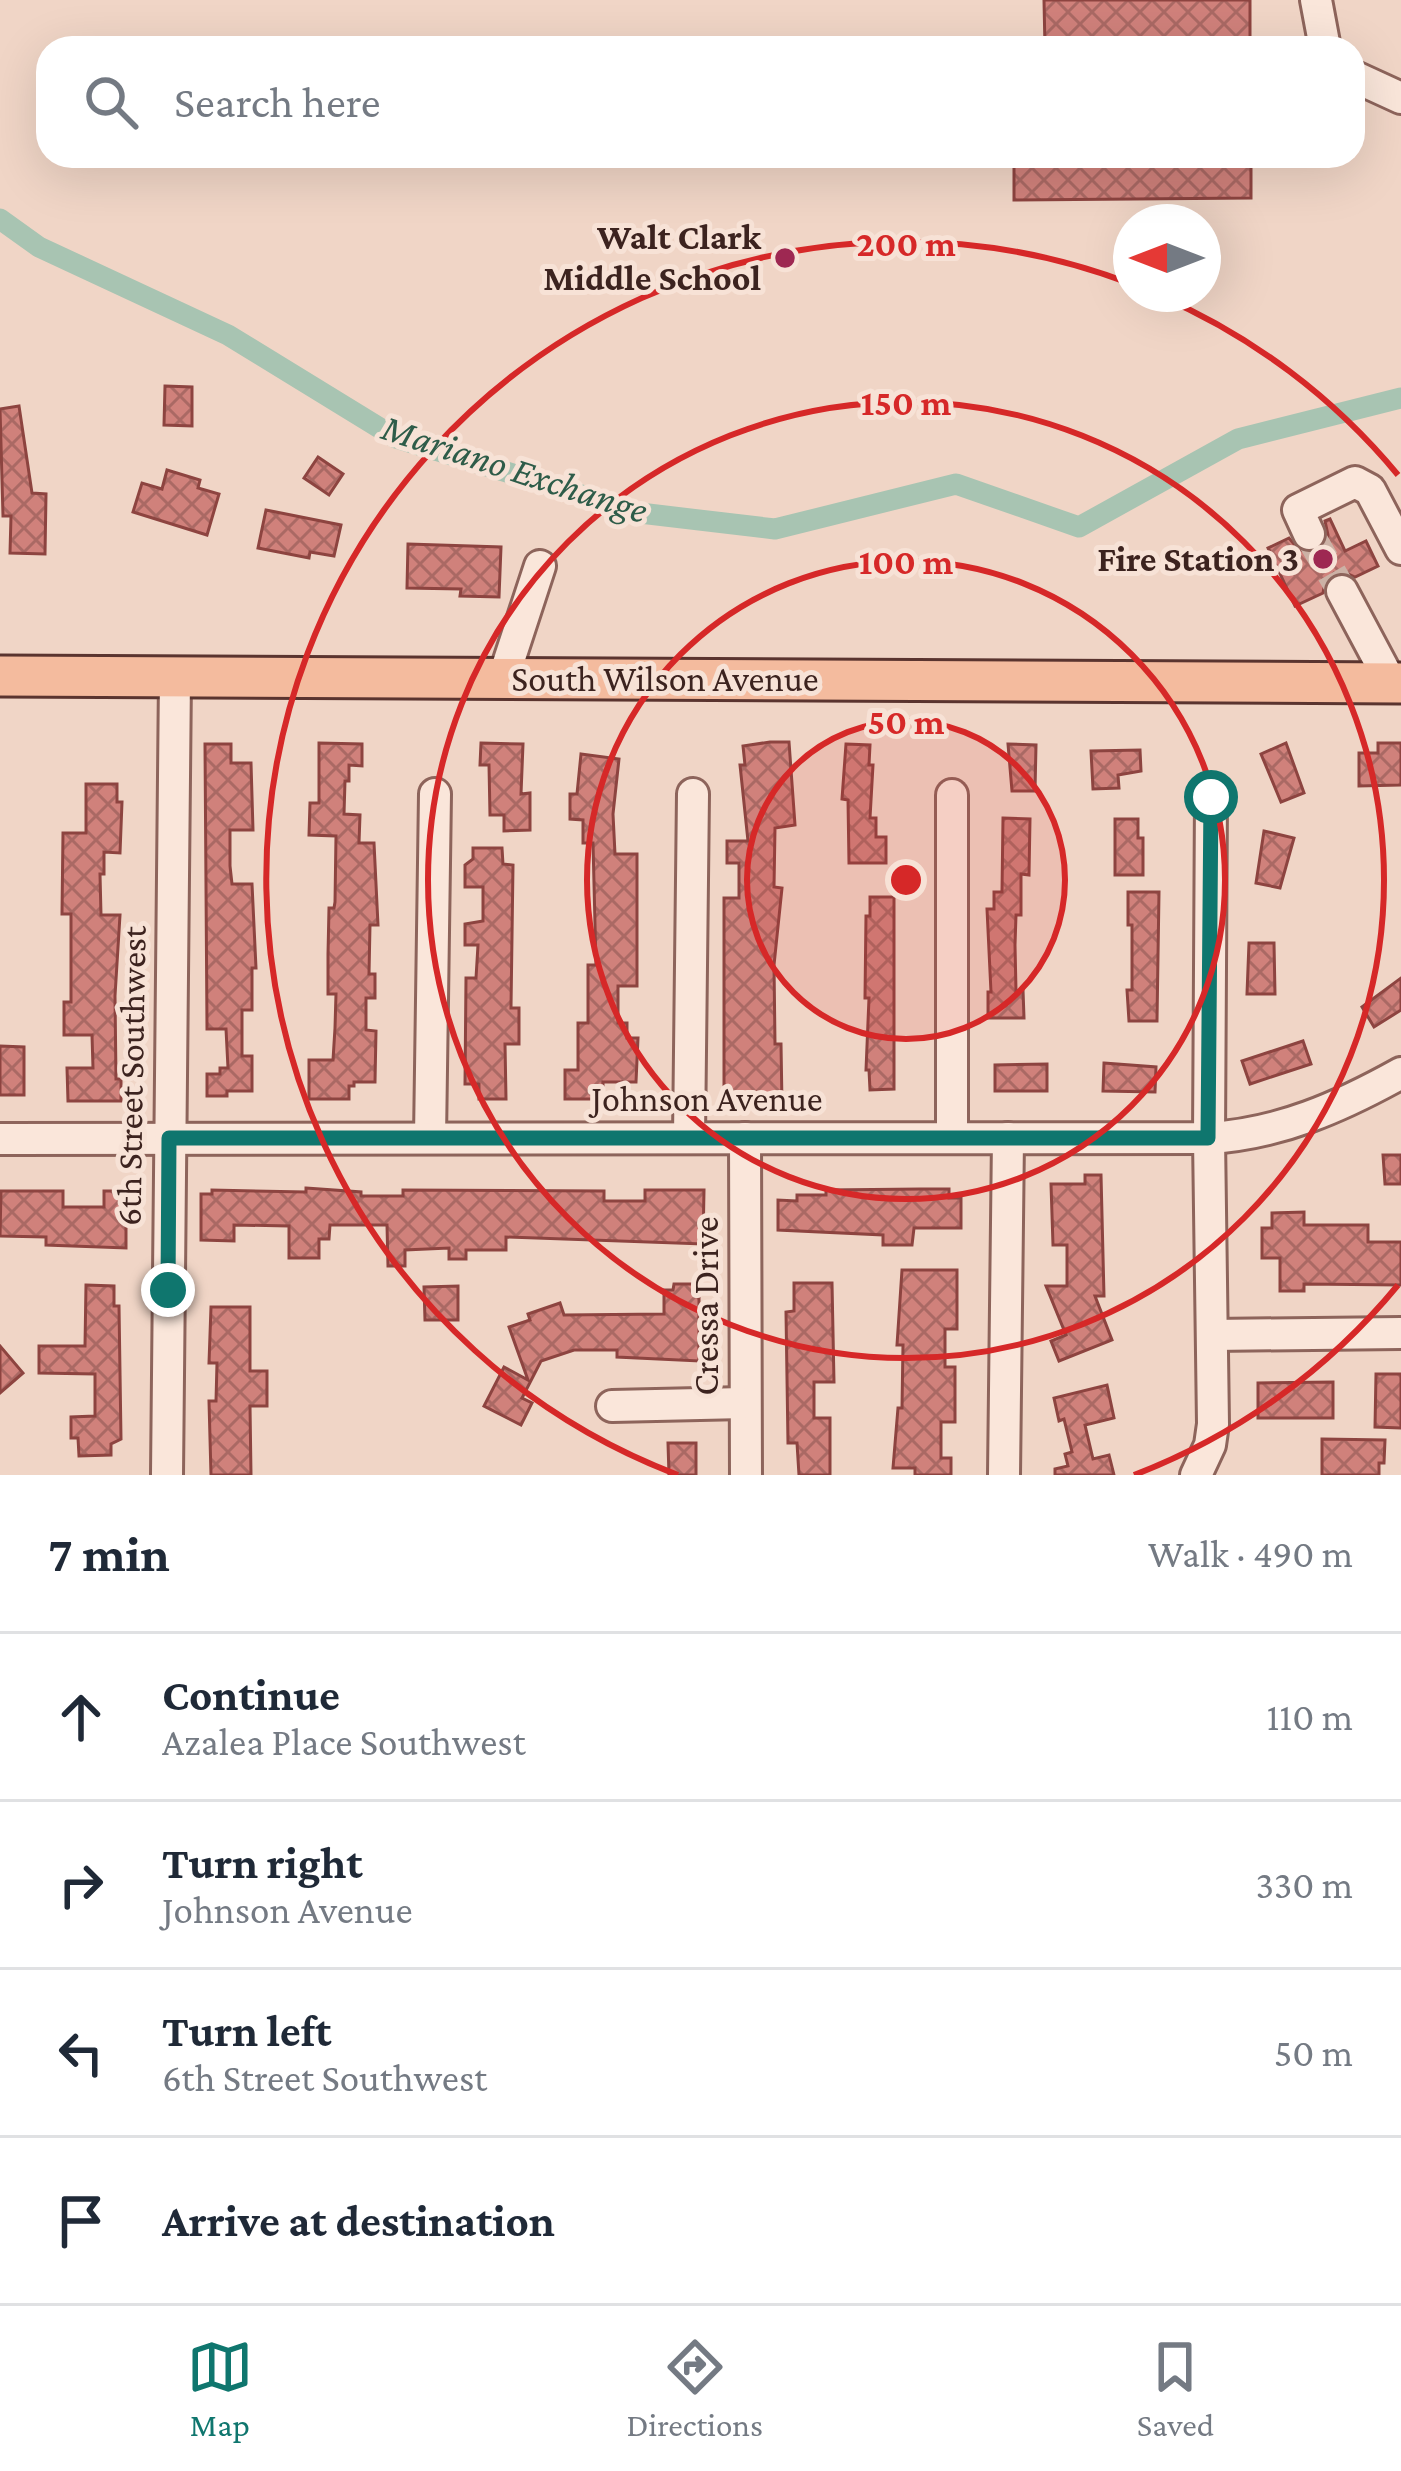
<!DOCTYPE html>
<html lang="en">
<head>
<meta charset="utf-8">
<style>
  body { margin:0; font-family:"Crimson Pro",serif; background:#f2f2f3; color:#1f2937 }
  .compass { position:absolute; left:1113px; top:204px; width:108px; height:108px; border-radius:50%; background:#fff; box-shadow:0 12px 48px #0002; rotate:270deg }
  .stop { position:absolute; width:36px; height:36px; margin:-27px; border:9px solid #0f766e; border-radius:50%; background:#fff }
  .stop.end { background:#0f766e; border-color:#fff; box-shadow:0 3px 12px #0008 }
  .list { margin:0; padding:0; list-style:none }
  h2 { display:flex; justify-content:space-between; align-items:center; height:156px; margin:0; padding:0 48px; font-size:51px }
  h2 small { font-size:39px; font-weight:400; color:#747a83 }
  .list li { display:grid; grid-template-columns:78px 1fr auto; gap:36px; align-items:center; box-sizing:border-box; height:168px; padding:0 48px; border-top:3px solid #e0e1e3 }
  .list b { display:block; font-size:45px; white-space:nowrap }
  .list p { margin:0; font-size:39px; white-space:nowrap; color:#747a83 }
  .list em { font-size:39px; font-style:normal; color:#747a83 }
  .icon { flex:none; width:66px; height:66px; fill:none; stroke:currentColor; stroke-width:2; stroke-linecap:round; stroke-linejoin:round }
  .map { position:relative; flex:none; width:1401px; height:1475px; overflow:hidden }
  .search { position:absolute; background:#fff; box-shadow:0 12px 48px #0002; left:36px; right:36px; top:36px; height:132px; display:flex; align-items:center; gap:30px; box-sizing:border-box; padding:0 42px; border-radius:36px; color:#747a83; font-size:45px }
  .sheet { height:828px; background:#fff }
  nav { display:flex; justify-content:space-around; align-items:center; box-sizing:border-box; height:168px; border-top:3px solid #e0e1e3; background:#fff; font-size:33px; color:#747a83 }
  nav a { display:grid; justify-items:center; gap:6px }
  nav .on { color:#0f766e }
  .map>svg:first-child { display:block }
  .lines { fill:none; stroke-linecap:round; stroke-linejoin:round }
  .canal { stroke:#a8c4b2; stroke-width:21 }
  .building { fill:url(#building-cross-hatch); stroke:#8d4440; stroke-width:3 }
  .minor-tunnel { stroke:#ccb1a5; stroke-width:30; stroke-dasharray:30 15; stroke-linecap:butt }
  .minor-casing { stroke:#8d645b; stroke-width:36 }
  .major-casing { stroke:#5a342f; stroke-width:45 }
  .minor { stroke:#fae6da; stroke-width:30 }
  .major { stroke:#f4bb9e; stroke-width:39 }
  .route { stroke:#0f766e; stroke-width:15 }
  .ring { fill:none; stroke:#d62828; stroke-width:6 }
  .poi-dot { fill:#9e2852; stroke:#f7e2d6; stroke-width:4.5 }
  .labels { text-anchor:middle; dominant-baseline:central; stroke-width:10; stroke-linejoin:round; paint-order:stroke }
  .poi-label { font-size:36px; font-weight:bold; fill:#3c231f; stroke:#f7e2d6; text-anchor:end }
  .street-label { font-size:36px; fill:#3c231f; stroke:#f7e2d6 }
  .water-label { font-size:39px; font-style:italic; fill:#2e5c49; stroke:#f7e2d6 }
  .centre { fill:#d62828; stroke:#f7e2d6; stroke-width:6 }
  .ring-label { font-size:36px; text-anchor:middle; font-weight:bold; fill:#d62828; stroke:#f7e2d6; stroke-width:10; stroke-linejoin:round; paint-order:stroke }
</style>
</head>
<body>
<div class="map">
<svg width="1401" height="1475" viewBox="0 0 1401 1475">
  <defs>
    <pattern id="building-cross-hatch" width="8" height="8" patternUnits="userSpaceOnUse" patternTransform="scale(3)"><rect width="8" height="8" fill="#d0817b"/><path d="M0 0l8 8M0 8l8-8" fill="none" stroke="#aa6964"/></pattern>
  </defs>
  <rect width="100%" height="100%" fill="#f0d5c6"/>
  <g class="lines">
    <path class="canal" d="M 0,219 L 39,247 L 228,335 L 396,438 L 640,513 L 775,529 L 956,484 L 1079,527 L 1238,439 L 1401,398"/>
  </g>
  <g class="building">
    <path d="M 1044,0 L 1250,0 L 1250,48 L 1045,48 Z"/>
    <path d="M 1014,156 L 1251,156 L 1251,198 L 1014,200 Z"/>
    <path d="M 165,386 L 192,387 L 192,426 L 164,425 Z"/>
    <path d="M 19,406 L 32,493 L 46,494 L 45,554 L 10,553 L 11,516 L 3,516 L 0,409 Z"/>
    <path d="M 318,457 L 343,474 L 329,495 L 304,478 Z"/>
    <path d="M 167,470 L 200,480 L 198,488 L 219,494 L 207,535 L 133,512 L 142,483 L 162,489 Z"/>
    <path d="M 266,510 L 341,525 L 334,556 L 310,552 L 309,558 L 258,548 Z"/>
    <path d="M 1330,519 L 1345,551 L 1366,541 L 1378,566 L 1355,577 L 1344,572 L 1334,573 L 1325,582 L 1323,593 L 1295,606 L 1268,548 L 1289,538 L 1299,550 L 1318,551 L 1325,544 L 1328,535 L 1325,521 Z"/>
    <path d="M 408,544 L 501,547 L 499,597 L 460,596 L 461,589 L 407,588 Z"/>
    <path d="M 770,742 L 789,742 L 795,825 L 775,828 L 774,887 L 782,888 L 774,965 L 775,1044 L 781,1044 L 782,1104 L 747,1104 L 747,1097 L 724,1097 L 724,898 L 739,898 L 739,863 L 727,863 L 727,841 L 748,841 L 740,765 L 745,765 L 743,746 Z"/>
    <path d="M 319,743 L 362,744 L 362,766 L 349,765 L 349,781 L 345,781 L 344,814 L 360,815 L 359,843 L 374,843 L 378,925 L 370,925 L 369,974 L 375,974 L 375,998 L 366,998 L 366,1030 L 376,1031 L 375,1082 L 354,1082 L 354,1086 L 349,1086 L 349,1099 L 309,1099 L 309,1060 L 333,1060 L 335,1028 L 336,994 L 328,994 L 328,954 L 329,908 L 334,908 L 335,902 L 336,836 L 309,835 L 310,803 L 319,803 Z"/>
    <path d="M 481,743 L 523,744 L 521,794 L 530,793 L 530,830 L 504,831 L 504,815 L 490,815 L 489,765 L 480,765 Z"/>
    <path d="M 1286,743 L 1304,793 L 1281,802 L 1261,754 Z"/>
    <path d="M 1378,743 L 1401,743 L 1401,785 L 1359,786 L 1359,753 L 1378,753 Z"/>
    <path d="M 205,744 L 231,744 L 231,763 L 251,763 L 253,830 L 230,830 L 230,866 L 232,884 L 252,884 L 256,968 L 252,968 L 252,1010 L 242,1010 L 242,1056 L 252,1056 L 252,1091 L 227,1091 L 227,1096 L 207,1096 L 207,1074 L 220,1074 L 220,1068 L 228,1068 L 226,1029 L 207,1029 Z"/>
    <path d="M 846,744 L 870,745 L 869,765 L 873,765 L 870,818 L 876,818 L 876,837 L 886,837 L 886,863 L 849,863 L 848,800 L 842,799 Z"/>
    <path d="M 1008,744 L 1036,745 L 1035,791 L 1012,791 Z"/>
    <path d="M 1140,750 L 1141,771 L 1118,775 L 1119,788 L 1093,789 L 1091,751 Z"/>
    <path d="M 581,754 L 619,759 L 613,814 L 615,854 L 637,854 L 637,986 L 618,986 L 618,1023 L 627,1023 L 627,1038 L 638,1038 L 636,1082 L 603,1082 L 603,1099 L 565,1099 L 565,1070 L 578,1070 L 578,1023 L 588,1023 L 588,965 L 596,965 L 593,843 L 583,843 L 583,820 L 570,819 L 570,794 L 577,794 Z"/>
    <path d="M 86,784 L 117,784 L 117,802 L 122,802 L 120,853 L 104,852 L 104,874 L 100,874 L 101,915 L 120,915 L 115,996 L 116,1079 L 121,1079 L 121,1101 L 68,1101 L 67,1068 L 93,1068 L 92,1035 L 64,1035 L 64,1002 L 71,1002 L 71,914 L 62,914 L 63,833 L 86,833 Z"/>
    <path d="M 1003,818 L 1030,819 L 1029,875 L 1021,874 L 1021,915 L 1016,915 L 1015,945 L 1016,991 L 1023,990 L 1024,1018 L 988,1018 L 988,992 L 991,992 L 987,909 L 994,909 L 994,892 L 1002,892 Z"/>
    <path d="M 1115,819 L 1138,819 L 1138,838 L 1143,838 L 1143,875 L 1115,875 Z"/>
    <path d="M 1264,831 L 1294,838 L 1280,888 L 1256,883 Z"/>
    <path d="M 473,848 L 502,848 L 503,864 L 513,865 L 511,1008 L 519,1008 L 519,1044 L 505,1044 L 506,1099 L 479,1099 L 479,1084 L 465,1084 L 466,978 L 476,978 L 478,945 L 465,945 L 465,924 L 483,921 L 483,887 L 465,887 L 465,865 L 473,859 Z"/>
    <path d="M 1128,892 L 1159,892 L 1157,1021 L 1129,1021 L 1127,990 L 1132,990 L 1132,925 L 1128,925 Z"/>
    <path d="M 870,897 L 894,897 L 894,1089 L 870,1090 L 869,1070 L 866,1070 L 869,998 L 865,998 L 866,916 L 870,916 Z"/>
    <path d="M 1249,943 L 1274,943 L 1275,994 L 1247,994 Z"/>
    <path d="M 1401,978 L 1401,1010 L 1374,1027 L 1362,1007 Z"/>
    <path d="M 1303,1041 L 1311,1064 L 1250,1084 L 1242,1061 Z"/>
    <path d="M 0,1046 L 24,1047 L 24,1095 L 0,1095 Z"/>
    <path d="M 1104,1063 L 1156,1067 L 1155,1092 L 1103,1091 Z"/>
    <path d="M 1047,1064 L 1047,1091 L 995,1091 L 995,1065 Z"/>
    <path d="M 1383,1155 L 1401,1155 L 1401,1184 L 1385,1184 Z"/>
    <path d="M 1085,1175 L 1101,1175 L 1104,1296 L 1095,1296 L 1112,1340 L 1059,1361 L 1051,1341 L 1066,1335 L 1046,1286 L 1067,1286 L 1067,1245 L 1053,1245 L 1051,1184 L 1085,1184 Z"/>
    <path d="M 306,1188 L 361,1192 L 361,1196 L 403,1196 L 403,1190 L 604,1191 L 604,1201 L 645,1201 L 645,1190 L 704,1190 L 703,1244 L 506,1237 L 506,1250 L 466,1250 L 466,1259 L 449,1259 L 449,1248 L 405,1250 L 405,1266 L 388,1266 L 387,1225 L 330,1225 L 329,1239 L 319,1239 L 319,1258 L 289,1258 L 289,1226 L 234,1225 L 234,1241 L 201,1240 L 201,1194 L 212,1194 L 212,1190 L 306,1192 Z"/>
    <path d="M 921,1189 L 949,1189 L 949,1198 L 961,1198 L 961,1228 L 914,1228 L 912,1245 L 883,1245 L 883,1235 L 778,1230 L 778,1200 L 797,1201 L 797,1195 L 826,1195 L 826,1190 Z"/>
    <path d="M 1,1191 L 63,1191 L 63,1207 L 104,1207 L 104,1191 L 126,1191 L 126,1248 L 46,1245 L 46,1237 L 0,1236 Z"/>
    <path d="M 1304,1212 L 1304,1225 L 1368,1225 L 1368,1242 L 1401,1242 L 1401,1285 L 1304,1284 L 1304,1291 L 1280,1291 L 1280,1258 L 1262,1258 L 1262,1228 L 1272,1228 L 1272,1213 Z"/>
    <path d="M 902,1270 L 957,1270 L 957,1329 L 945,1329 L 945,1367 L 955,1367 L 955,1422 L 941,1422 L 941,1458 L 951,1458 L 951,1475 L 915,1475 L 915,1468 L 893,1468 L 898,1408 L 902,1408 L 903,1345 L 897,1345 Z"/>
    <path d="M 794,1283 L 832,1283 L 834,1382 L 814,1382 L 814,1418 L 830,1418 L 830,1475 L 799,1475 L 797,1443 L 788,1443 L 786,1312 L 794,1311 Z"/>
    <path d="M 674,1284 L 699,1284 L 699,1361 L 617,1357 L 617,1350 L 574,1350 L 541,1361 L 522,1398 L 532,1403 L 521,1425 L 484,1406 L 504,1367 L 528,1380 L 509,1327 L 530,1320 L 528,1314 L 560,1303 L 564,1315 L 664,1314 L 664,1290 L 673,1290 Z"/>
    <path d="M 86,1285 L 114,1286 L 114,1306 L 119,1306 L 121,1439 L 111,1444 L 111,1455 L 79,1456 L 78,1438 L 71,1438 L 71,1417 L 95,1416 L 95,1374 L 39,1373 L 39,1346 L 85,1346 Z"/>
    <path d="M 458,1286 L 458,1320 L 425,1320 L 424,1287 Z"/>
    <path d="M 211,1307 L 250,1307 L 250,1371 L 267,1371 L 267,1406 L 250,1406 L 251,1475 L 211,1475 L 209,1401 L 216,1401 L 217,1363 L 209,1363 Z"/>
    <path d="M 0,1346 L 23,1373 L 0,1393 Z"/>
    <path d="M 1376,1374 L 1401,1374 L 1401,1428 L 1375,1427 Z"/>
    <path d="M 1333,1382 L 1333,1418 L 1258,1418 L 1258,1383 Z"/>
    <path d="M 1107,1385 L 1114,1418 L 1085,1425 L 1093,1459 L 1109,1455 L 1114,1475 L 1055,1475 L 1055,1469 L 1068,1466 L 1065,1454 L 1072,1452 L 1064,1419 L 1059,1421 L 1054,1398 Z"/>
    <path d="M 1322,1439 L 1385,1440 L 1384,1463 L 1379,1463 L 1379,1475 L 1322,1475 Z"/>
    <path d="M 668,1443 L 696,1443 L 696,1475 L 669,1475 Z"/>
  </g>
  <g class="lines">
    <path class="minor-tunnel" d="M 1309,534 L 1342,591"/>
    <g class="minor-casing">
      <g id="minor">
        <path d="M 1316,0 L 1325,48"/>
        <path d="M 1353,76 L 1401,98"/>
        <path d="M 1309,534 L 1298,510 L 1355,482 L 1370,490 L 1401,549"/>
        <path d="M 1342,591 L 1391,683"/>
        <path d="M 503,679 L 540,566"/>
        <path d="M 689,1137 L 693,794"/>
        <path d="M 430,1138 L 435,794"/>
        <path d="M 745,1138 L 746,1475"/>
        <path d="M 952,1138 L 952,795"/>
        <path d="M 0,1139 L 1209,1138 C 1279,1134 1340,1107 1401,1073"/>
        <path d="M 1212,1335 L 1401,1333"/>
        <path d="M 612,1406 L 744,1403"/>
        <path d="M 167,1475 L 175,677"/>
        <path d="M 1004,1475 L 1008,1138"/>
        <path d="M 1196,1475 L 1210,1445 L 1213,1424 L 1209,1138 L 1211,797"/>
      </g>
    </g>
    <g class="major-casing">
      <path id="major" d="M 0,676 L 1401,683"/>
    </g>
    <use href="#minor" class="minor"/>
    <use href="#major" class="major"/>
  </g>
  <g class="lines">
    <path class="route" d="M 168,1290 L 169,1138 L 1208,1138 L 1211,797"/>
  </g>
  <circle cx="906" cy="880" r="159" fill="#d62828" fill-opacity=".12"/>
  <g class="ring">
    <circle cx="906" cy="880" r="159"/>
    <circle cx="906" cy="880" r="319"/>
    <circle cx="906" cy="880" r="478"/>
    <path d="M1398 1285A637 637 0 0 1 1134 1475M678 1475A637 637 0 0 1 1129 283M1160 296A637 637 0 0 1 1398 475"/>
  </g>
  <g class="poi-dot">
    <circle cx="785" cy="258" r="12"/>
    <circle cx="1323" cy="559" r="12"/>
  </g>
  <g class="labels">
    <g class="poi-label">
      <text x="761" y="237">Walt Clark<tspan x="761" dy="41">Middle School</tspan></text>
      <text x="1299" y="559">Fire Station 3</text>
    </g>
    <g class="street-label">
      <text x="665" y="679">South Wilson Avenue</text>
      <text transform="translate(131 1076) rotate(-89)">6th Street Southwest</text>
      <text x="707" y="1099">Johnson Avenue</text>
      <text transform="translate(706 1306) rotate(-90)">Cressa Drive</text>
    </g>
    <g class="water-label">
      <text transform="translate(515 468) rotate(18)">Mariano Exchange</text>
    </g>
  </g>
  <circle cx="906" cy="880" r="18" class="centre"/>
  <g class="ring-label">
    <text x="906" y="256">200 m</text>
    <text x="906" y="415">150 m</text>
    <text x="906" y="574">100 m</text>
    <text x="906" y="734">50 m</text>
  </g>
</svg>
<svg class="compass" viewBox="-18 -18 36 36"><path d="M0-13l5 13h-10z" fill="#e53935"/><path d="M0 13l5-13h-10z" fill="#747a83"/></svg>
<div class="stop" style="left:1211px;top:797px"></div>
<div class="stop end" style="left:168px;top:1290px"></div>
<div class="search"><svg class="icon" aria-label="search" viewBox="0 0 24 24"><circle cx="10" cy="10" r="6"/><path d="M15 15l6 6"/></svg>Search here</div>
</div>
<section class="sheet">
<h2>7 min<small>Walk · 490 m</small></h2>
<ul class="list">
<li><svg class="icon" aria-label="ahead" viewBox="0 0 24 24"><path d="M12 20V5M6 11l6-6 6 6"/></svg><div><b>Continue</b><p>Azalea Place Southwest</p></div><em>110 m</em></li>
<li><svg class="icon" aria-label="right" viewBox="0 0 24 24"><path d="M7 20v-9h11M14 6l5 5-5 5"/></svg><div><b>Turn right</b><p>Johnson Avenue</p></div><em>330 m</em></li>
<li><svg class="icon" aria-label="left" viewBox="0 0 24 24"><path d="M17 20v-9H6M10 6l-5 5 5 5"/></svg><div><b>Turn left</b><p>6th Street Southwest</p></div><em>50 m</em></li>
<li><svg class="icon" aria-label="arrive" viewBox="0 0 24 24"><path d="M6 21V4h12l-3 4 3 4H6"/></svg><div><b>Arrive at destination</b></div></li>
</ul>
</section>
<nav>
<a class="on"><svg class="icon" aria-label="map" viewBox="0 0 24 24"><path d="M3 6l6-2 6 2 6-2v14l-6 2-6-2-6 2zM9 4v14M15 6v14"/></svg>Map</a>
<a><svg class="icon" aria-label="directions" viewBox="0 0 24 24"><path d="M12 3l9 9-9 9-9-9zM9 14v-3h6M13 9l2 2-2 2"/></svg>Directions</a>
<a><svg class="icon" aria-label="saved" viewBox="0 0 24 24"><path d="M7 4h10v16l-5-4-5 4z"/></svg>Saved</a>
</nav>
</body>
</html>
